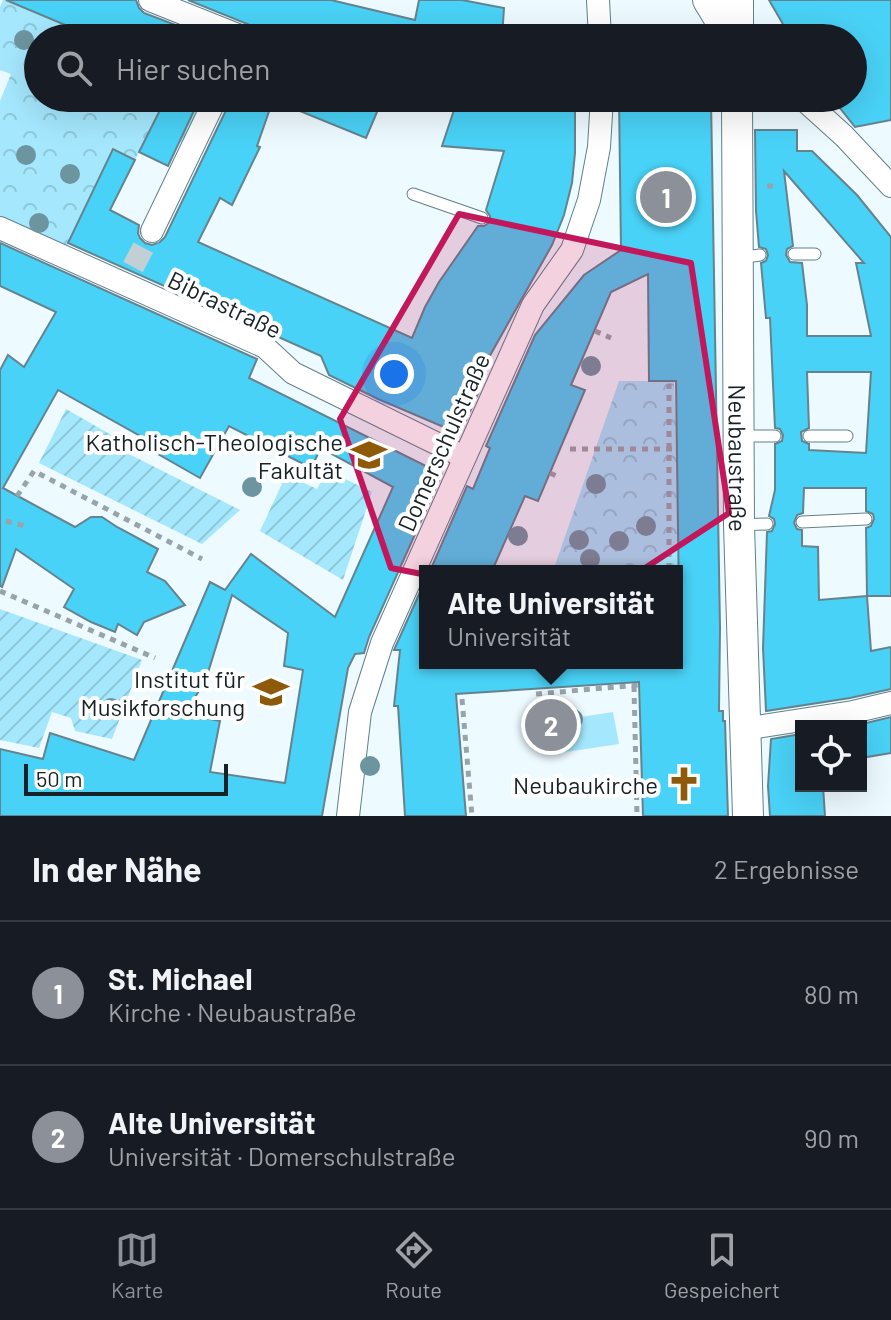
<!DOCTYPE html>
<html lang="de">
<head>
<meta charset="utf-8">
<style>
  body { margin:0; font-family:Barlow,sans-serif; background:#242831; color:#f1f3f6 }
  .controls { position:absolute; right:24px; bottom:24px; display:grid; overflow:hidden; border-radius:0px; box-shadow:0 8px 32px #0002 }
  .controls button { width:72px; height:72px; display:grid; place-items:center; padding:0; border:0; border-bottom:2px solid #363941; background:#171b24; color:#f1f3f6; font:40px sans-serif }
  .scale { position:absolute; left:24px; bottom:20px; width:204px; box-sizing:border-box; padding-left:8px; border:4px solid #162226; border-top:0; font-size:22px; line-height:28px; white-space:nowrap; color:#162226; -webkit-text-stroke:6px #fff; paint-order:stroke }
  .you { position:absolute; left:394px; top:374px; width:28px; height:28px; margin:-20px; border:6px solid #fff; border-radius:50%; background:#1a73e8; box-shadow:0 0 0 12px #1a73e833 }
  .badge { display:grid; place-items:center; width:52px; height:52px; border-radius:50%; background:#8c9099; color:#fff; font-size:26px; font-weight:700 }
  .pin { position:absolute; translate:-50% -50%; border:4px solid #fff; box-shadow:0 2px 8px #0006 }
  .popup { position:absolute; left:419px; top:565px; width:264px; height:104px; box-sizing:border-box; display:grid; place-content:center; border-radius:0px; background:#171b24; filter:drop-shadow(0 2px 6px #0005); font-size:26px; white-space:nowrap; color:#9ea1a6 }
  .popup b { font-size:30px; color:#f1f3f6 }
  .popup::after { content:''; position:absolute; left:50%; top:100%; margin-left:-16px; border:16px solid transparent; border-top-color:#171b24 }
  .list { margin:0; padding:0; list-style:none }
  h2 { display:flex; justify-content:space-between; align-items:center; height:104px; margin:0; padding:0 32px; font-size:34px }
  h2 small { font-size:26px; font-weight:400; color:#9ea1a6 }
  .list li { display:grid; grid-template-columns:52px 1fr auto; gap:24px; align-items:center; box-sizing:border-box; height:144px; padding:0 32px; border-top:2px solid #363941 }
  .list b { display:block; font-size:30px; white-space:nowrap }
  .list p { margin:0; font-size:26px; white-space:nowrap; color:#9ea1a6 }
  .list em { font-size:26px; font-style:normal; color:#9ea1a6 }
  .icon { flex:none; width:44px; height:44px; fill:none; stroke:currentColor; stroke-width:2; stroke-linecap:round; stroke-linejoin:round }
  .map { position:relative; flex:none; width:891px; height:816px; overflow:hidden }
  .search { position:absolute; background:#171b24; box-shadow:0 8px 32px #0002; left:24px; right:24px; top:24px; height:88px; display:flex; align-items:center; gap:20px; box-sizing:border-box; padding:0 28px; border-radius:44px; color:#9ea1a6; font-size:30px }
  .sheet { height:392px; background:#171b24 }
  nav { display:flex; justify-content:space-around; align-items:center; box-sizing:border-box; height:112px; border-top:2px solid #363941; background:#171b24; font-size:22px; color:#9ea1a6 }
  nav a { display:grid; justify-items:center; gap:4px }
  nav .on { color:#8c9099 }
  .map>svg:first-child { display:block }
  .grass { fill:#a5e8fe }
  .park { fill:url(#park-crowns) }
  .garden { fill:url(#garden-furrows) }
  .building { fill:#49d2f7; stroke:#65838d; stroke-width:2; fill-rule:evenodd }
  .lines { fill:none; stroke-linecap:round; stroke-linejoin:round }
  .street-tunnel { stroke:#c2cfd4; stroke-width:22; stroke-dasharray:22 11; stroke-linecap:butt }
  .lane-casing { stroke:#62808a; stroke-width:13 }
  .street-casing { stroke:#62808a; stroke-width:24 }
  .secondary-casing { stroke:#62808a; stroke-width:32 }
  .path { stroke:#98a4a9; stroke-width:5; stroke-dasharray:6 6; stroke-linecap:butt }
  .lane { stroke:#fff; stroke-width:11 }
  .street { stroke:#fff; stroke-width:22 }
  .secondary { stroke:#fff; stroke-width:30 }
  .tree { fill:#6d95a0 }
  .marked { fill:#c2185b; fill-opacity:0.2; stroke:#c2185b; stroke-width:6; stroke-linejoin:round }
  .labels { text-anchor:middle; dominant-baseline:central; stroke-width:8; stroke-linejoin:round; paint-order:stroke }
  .street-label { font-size:24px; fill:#162226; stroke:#fff }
  .poi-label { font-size:24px; fill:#162226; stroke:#fff; text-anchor:end }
</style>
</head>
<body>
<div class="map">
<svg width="891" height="816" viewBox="0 0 891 816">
  <defs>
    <pattern id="park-crowns" width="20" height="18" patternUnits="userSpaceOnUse" patternTransform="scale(2)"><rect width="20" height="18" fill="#a5e8fe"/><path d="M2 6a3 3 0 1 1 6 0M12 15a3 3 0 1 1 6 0" fill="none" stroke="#8dc7da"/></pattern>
    <pattern id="garden-furrows" width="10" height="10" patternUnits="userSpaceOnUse" patternTransform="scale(2)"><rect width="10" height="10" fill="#a5e8fe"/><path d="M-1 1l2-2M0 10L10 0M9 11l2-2" fill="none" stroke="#8dc7da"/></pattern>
  </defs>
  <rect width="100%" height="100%" fill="#edfaff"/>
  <path class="grass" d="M 613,712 L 619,744 L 566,752 L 561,720 Z"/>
  <g class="park">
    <path d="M 3,0 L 43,0 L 38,14 L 96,38 L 38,38 L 38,98 L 173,98 L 204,107 L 185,144 L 152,127 L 135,160 L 113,149 L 66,248 L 0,219 L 0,101 L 11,74 L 0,70 L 0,7 Z"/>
    <path d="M 619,381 L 674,381 L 677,449 L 679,577 L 677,577 L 677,571 L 553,571 Z"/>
  </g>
  <g class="garden">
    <path d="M 66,409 L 127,444 L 129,454 L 240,510 L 202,544 L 39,463 Z"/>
    <path d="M 327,470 L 372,492 L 343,580 L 260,531 L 286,475 L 317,489 Z"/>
    <path d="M 0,609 L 142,660 L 112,739 L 75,731 L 71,718 L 52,712 L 39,748 L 0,740 Z"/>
  </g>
  <g class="building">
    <path d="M 6,0 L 136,0 L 139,8 L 144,13 L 181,27 L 177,38 L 96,38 Z"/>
    <path d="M 188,0 L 331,0 L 415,20 L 419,0 L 462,0 L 504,8 L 502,38 L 295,38 L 255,29 L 250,25 Z"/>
    <path d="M 769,0 L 891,0 L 891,120 L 855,127 L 832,98 L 853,98 L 853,38 L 791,38 Z"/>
    <path d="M 166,98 L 200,98 L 168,166 L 139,152 Z"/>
    <path d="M 230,98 L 383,98 L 366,138 L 273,100 L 257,146 L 260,147 L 232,205 L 220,198 L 198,242 L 412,338 L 425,307 L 439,282 L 478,226 L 484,226 L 490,222 L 490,216 L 486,210 L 504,151 L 442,146 L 458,98 L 509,104 L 509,107 L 575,108 L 575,153 L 572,183 L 564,215 L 552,245 L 474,384 L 480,389 L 460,434 L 378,399 L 329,375 L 321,356 L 68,243 L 113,149 L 135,160 L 110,210 L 139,225 L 138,233 L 140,238 L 145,243 L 152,245 L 160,242 L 165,237 L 229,104 Z"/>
    <path d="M 619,98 L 711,98 L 720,628 L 719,711 L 723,711 L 723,721 L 725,721 L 728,816 L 643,816 L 639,682 L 456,694 L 466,816 L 405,816 L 398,706 L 394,706 L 400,650 L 394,650 L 425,581 L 425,663 L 677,663 L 677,603 L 679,603 L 676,381 L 649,381 L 648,274 L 611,292 L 571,385 L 585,390 L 538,501 L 525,496 L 492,571 L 430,571 L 467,486 L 473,489 L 490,448 L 486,446 L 535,335 L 584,275 L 621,250 Z"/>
    <path d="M 755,130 L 797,130 L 797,151 L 812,151 L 857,195 L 891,237 L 891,596 L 867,596 L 871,651 L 891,647 L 891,689 L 850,698 L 766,711 L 763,648 L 767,532 L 772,531 L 775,524 L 774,519 L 769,516 L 775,490 L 775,444 L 782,441 L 783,435 L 780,429 L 775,428 L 770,318 L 766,318 L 761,263 L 766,261 L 768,255 L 766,249 L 759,247 L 756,211 ZM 784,171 L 864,263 L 856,263 L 871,336 L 807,336 L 807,305 L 802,263 L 790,262 L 786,255 L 787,249 L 793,246 ZM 807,372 L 871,372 L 866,453 L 809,450 L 809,444 L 802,441 L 801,432 L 809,428 ZM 804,488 L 866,488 L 866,511 L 873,514 L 874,519 L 871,526 L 866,528 L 867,596 L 819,600 L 818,547 L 802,546 L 802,530 L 797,529 L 794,523 L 797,515 L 803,513 Z"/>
    <path d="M 0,243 L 257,359 L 249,378 L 442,474 L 369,637 L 364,653 L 355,654 L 348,668 L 322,816 L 0,816 L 0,749 L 43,759 L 50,733 L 134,760 L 210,582 L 225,590 L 251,554 L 335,617 L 393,487 L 321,448 L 311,468 L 229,426 L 200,478 L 137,442 L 140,436 L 58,390 L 3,488 L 75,527 L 91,517 L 102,517 L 117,527 L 158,549 L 147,572 L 165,581 L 185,605 L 144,622 L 137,635 L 118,624 L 115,632 L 91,622 L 64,607 L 74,589 L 16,549 L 2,587 L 0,586 L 0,370 L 8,355 L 24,367 L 56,312 L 0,286 ZM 232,595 L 288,633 L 284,666 L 303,670 L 285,783 L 210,772 L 220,721 L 185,714 L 206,679 Z"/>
    <path d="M 891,717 L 891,753 L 861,758 L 861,726 L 854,726 Z"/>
    <path d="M 801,734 L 801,786 L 823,786 L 825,816 L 770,816 L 768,786 L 771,739 Z"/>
  </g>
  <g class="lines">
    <path class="street-tunnel" d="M 133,267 L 152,231"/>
    <g class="lane-casing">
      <g id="lane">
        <path d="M 413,194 L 482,218"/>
        <path d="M 794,254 L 815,254"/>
        <path d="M 738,258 L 760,255"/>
        <path d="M 739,436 L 775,436"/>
        <path d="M 809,436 L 847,436"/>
        <path d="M 802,522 L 866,519"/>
        <path d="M 739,525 L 767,524"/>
      </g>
    </g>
    <g class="street-casing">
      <g id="street">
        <path d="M 150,0 L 245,38"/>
        <path d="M 598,0 L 600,38"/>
        <path d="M 802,98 L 844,136 L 891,186"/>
        <path d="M 0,228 L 265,347 L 293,373 L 464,457"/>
        <path d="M 152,231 L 216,98"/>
        <path d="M 744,729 L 853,712 L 891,703"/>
        <path d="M 348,816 L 360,712 L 382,643 L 533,305 L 572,250 L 589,200 L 599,147 L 602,98"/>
      </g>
    </g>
    <g class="secondary-casing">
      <g id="secondary">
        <path d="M 708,0 L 731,38"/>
        <path d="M 738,0 L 738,38"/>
        <path id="s1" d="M 737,98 L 739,525 L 748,816"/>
      </g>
    </g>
    <g class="path">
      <path d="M 767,186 L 779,186"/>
      <path d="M 595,331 L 611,338"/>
      <path d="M 570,449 L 677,449"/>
      <path d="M 550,473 L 559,477"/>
      <path d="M 17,496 L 34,471 L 202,559"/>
      <path d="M 6,521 L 29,527"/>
      <path d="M 645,571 L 669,569 L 669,384"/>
      <path d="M 0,591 L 155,658"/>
      <path d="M 634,686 L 637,816"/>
      <path d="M 536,694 L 639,685"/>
      <path d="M 462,699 L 472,816"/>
    </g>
    <use href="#lane" class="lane"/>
    <use href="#street" class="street"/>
    <use href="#secondary" class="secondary"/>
  </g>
  <g class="tree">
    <circle cx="24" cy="40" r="10"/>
    <circle cx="26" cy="155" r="10"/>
    <circle cx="70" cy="174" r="10"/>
    <circle cx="39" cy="223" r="10"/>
    <circle cx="591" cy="366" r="10"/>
    <circle cx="596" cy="484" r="10"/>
    <circle cx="252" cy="487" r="10"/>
    <circle cx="646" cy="526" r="10"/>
    <circle cx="518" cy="536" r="10"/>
    <circle cx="579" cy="540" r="10"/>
    <circle cx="619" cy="541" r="10"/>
    <circle cx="590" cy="559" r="10"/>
    <circle cx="111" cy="708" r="10"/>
    <circle cx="573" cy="719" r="10"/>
    <circle cx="370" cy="766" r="10"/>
  </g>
  <path class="marked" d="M 459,214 L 691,263 L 729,513 L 587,606 L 391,568 L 340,419 Z"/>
  <defs>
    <g id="university-bare" transform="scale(2.76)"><path d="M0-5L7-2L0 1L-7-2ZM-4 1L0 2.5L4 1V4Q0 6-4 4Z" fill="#8e5a09" stroke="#fff" stroke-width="2.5" paint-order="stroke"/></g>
    <g id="church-bare" transform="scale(2.76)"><path d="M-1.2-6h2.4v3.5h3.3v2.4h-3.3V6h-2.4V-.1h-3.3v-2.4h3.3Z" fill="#8e5a09" stroke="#fff" stroke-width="2.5" paint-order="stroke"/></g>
  </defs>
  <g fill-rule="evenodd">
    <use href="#university-bare" x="369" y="455"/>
    <use href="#university-bare" x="271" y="692"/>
    <use href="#church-bare" x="684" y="784"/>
  </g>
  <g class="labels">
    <g class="street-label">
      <text transform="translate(225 304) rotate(26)">Bibrastraße</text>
      <text transform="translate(443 442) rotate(-66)">Domerschulstraße</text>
      <text stroke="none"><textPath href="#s1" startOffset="360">Neubaustraße</textPath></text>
    </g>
    <g class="poi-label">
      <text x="343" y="441">Katholisch-Theologische<tspan x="343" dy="28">Fakultät</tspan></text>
      <text x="245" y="678">Institut für<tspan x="245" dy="28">Musikforschung</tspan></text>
      <text x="658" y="784">Neubaukirche</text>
    </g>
  </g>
</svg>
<div class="controls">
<button><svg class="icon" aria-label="locate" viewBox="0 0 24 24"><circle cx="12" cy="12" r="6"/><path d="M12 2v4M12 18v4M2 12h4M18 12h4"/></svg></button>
</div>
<div class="scale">50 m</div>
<div class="you"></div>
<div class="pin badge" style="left:666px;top:197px">1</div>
<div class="pin badge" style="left:551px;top:725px">2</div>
<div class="popup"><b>Alte Universität</b>Universität</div>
<div class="search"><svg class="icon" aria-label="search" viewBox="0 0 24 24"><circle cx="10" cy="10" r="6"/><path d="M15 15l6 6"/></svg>Hier suchen</div>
</div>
<section class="sheet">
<h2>In der Nähe<small>2 Ergebnisse</small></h2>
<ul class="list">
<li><span class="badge">1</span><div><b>St. Michael</b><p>Kirche · Neubaustraße</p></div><em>80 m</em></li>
<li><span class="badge">2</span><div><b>Alte Universität</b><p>Universität · Domerschulstraße</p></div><em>90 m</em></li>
</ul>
</section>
<nav>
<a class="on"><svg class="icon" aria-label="map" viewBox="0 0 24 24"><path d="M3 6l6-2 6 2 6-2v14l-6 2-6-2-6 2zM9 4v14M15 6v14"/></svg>Karte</a>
<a><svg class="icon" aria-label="directions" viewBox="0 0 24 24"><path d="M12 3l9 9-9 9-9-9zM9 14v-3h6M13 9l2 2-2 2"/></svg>Route</a>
<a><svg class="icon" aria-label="saved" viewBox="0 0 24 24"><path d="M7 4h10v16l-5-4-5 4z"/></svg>Gespeichert</a>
</nav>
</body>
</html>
